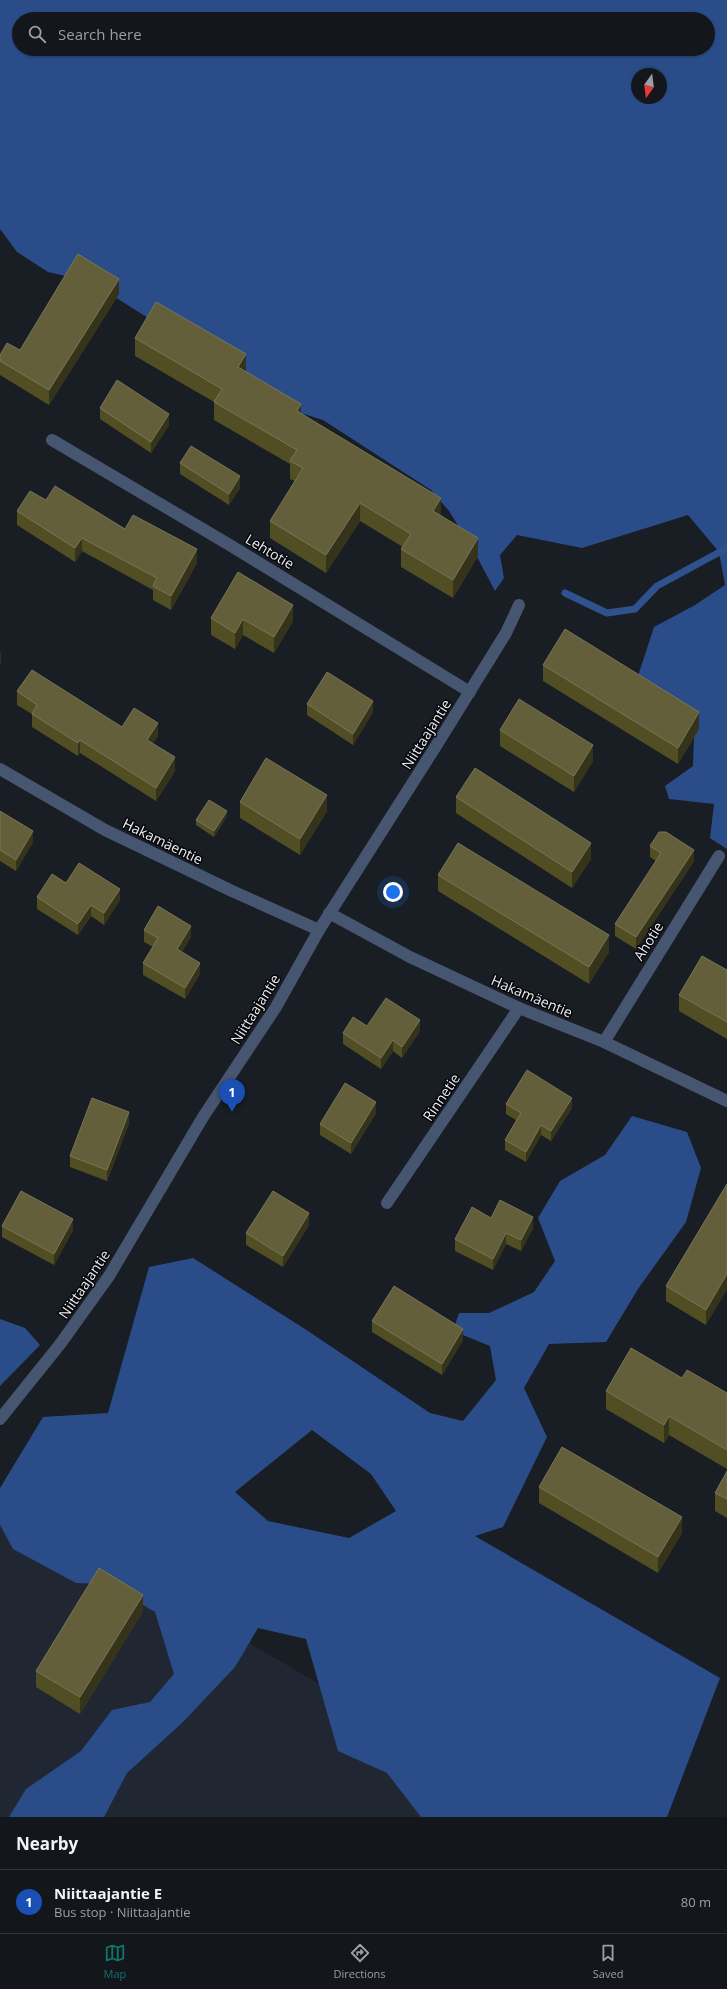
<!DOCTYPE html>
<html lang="en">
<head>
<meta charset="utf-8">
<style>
  body { margin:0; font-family:"Open Sans",sans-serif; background:#1c1f24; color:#f1f3f6 }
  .compass { position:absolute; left:631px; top:68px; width:36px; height:36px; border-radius:50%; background:#13161b; box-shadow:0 1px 3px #0004; rotate:194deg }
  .you { position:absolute; left:393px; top:892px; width:14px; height:14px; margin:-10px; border:3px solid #fff; border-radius:50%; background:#1a73e8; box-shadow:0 0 0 6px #1a73e833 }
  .badge { display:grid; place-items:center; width:26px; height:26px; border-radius:50%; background:#0f766e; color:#fff; font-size:13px; font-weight:700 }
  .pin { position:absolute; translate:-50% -33px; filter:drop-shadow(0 1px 2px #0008) }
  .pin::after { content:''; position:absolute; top:21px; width:14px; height:12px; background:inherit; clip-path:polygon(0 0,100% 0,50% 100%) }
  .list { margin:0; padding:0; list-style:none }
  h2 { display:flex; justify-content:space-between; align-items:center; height:52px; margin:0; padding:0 16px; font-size:17px }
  h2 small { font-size:13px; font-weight:400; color:#9d9fa3 }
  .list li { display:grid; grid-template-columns:26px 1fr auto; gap:12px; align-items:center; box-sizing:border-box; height:64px; padding:0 16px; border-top:1px solid #32353a }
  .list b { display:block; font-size:15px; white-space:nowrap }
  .list p { margin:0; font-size:13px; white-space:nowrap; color:#9d9fa3 }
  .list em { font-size:13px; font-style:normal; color:#9d9fa3 }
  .icon { flex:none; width:22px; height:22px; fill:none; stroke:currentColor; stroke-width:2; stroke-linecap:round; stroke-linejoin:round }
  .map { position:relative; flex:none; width:727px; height:1817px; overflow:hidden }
  .search { position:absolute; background:#13161b; box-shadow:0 1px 3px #0004; left:12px; right:12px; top:12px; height:44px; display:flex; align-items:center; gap:10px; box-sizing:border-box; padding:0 14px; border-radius:22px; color:#9d9fa3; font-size:15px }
  .sheet { height:116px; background:#13161b }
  nav { display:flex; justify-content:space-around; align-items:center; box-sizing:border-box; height:56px; border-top:1px solid #32353a; background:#13161b; font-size:11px; color:#9d9fa3 }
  nav a { display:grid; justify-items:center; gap:2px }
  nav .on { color:#0f766e }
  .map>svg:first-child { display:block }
  .built { fill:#202732 }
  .forest { fill:#2a4d89; fill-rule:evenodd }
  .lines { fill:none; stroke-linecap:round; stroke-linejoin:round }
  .stream { stroke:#2f528f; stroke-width:7 }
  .minor { stroke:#465671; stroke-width:12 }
  .wall { fill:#524e24 }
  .shaded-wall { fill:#35331a }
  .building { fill:#635f3a; stroke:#787657 }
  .labels { text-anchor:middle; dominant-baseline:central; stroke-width:3; stroke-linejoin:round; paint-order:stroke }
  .street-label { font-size:14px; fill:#ebeef2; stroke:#06070a }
</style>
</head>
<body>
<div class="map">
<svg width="727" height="1817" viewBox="0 0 727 1817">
  <rect width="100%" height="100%" fill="#191d24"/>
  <path class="built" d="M 0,1512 L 164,1593 L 473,1774 L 494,1817 L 0,1817 Z"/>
  <g class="forest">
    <path d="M 0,0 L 727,0 L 727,849 L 710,838 L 714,804 L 669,799 L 665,786 L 693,766 L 694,737 L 666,712 L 638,676 L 654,627 L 695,605 L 725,585 L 719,552 L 688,515 L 582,548 L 517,535 L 500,555 L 504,578 L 495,591 L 474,551 L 449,511 L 431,490 L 323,420 L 278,406 L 218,362 L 91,282 L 48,272 L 17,252 L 0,229 ZM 19,19 L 708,19 L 708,49 L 19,49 ZM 637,74 L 661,74 L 661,98 L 637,98 Z"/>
    <path d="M 632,1116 L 687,1132 L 701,1168 L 686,1222 L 638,1289 L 606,1342 L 549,1344 L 524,1388 L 547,1437 L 503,1527 L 475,1536 L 720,1678 L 667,1817 L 421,1817 L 387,1773 L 338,1751 L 306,1639 L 258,1628 L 235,1667 L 183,1722 L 127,1773 L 104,1817 L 9,1817 L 26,1789 L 81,1751 L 112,1710 L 150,1702 L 174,1674 L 155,1612 L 108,1584 L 76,1583 L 13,1549 L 0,1525 L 0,1488 L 43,1417 L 108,1413 L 149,1267 L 193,1258 L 305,1329 L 430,1413 L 463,1421 L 496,1380 L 490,1346 L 453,1331 L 459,1313 L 489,1313 L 534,1292 L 555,1261 L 538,1218 L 560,1181 L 605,1155 ZM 312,1430 L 371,1474 L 396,1511 L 349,1538 L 268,1521 L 235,1492 Z"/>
    <path d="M 0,1319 L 25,1328 L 40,1345 L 0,1386 Z"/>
  </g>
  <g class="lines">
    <path class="stream" d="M 565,593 L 607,613 L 635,609 L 657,586 L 727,548"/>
    <g class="minor">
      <path d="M 52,440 L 228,544 L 470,692"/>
      <path d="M 0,769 L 105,830 L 232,891 L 319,930"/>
      <path d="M 329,913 L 410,957 L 519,1008 L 604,1042 L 727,1101"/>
      <path d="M 604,1042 L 719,856"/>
      <path d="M 387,1203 L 519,1008"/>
      <path d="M 0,1419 L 61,1343 L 109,1276 L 203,1117 L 276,1007 L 319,930 L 436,746 L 506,633 L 519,605"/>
    </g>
  </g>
  <g class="wall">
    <path d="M 119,294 L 49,405 L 0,375 L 0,355 L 20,350 Z"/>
    <path d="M 135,338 L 246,371 L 301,413 L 441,515 L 478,556 L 453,598 L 401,567 L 401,549 L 403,547 L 360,521 L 326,573 L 270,538 L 270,521 L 295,481 L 290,479 L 290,464 L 214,420 L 214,402 L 135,356 Z"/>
    <path d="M 100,408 L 169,425 L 151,453 L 100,419 Z"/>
    <path d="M 180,463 L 240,488 L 229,505 L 180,474 Z"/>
    <path d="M 46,500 L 125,529 L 197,563 L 171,610 L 153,600 L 153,590 L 82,551 L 75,562 L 17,525 L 17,511 Z"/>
    <path d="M 211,618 L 293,621 L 274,653 L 243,635 L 235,649 L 211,635 Z"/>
    <path d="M 543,665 L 699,729 L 678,764 L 543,681 Z"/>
    <path d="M 17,691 L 122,727 L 158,736 L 153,743 L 175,771 L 156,801 L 80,753 L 78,756 L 32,727 L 32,714 L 17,705 Z"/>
    <path d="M 307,704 L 373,712 L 353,745 L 307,715 Z"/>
    <path d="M 500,730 L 593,761 L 574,792 L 500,746 Z"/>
    <path d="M 456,797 L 591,859 L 572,888 L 456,813 Z"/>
    <path d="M 240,802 L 327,811 L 300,855 L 240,818 Z"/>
    <path d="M 0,811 L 33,842 L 16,871 L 0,861 Z"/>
    <path d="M 227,816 L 214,837 L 196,825 L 196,820 Z"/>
    <path d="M 650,846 L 694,861 L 636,949 L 615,936 L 615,924 L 656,861 L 650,857 Z"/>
    <path d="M 438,875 L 609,952 L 589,984 L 438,891 Z"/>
    <path d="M 66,883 L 120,900 L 104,925 L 91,916 L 78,935 L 37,909 L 37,897 Z"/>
    <path d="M 144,930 L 191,937 L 182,952 L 200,974 L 185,999 L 143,975 L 143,963 L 153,947 L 144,942 Z"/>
    <path d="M 727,970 L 727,1039 L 679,1011 L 679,995 Z"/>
    <path d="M 367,1026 L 420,1031 L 402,1058 L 393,1051 L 381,1069 L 343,1044 L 343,1033 Z"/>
    <path d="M 506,1104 L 572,1108 L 551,1141 L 541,1135 L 526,1162 L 505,1150 L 505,1140 L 516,1120 L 506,1114 Z"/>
    <path d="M 376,1113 L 351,1154 L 320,1135 L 320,1124 Z"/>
    <path d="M 129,1124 L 107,1181 L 70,1167 L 70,1156 Z"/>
    <path d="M 727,1184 L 706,1325 L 666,1301 L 666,1286 Z"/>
    <path d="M 491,1218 L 533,1228 L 521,1251 L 506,1244 L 493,1270 L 455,1251 L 455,1239 Z"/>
    <path d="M 309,1225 L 283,1267 L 246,1245 L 246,1233 Z"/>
    <path d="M 2,1226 L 73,1230 L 54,1265 L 2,1237 Z"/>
    <path d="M 372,1321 L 463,1340 L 442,1375 L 372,1332 Z"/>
    <path d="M 682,1378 L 727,1393 L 727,1469 L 669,1435 L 664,1443 L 606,1409 L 606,1391 Z"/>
    <path d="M 727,1471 L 727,1518 L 715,1511 L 715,1493 Z"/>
    <path d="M 539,1487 L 682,1533 L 658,1573 L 539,1503 Z"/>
    <path d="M 143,1611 L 80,1714 L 36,1687 L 36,1671 Z"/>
  </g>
  <g class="shaded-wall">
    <path d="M 119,279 L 119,294 L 49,405 L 49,390 Z"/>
    <path d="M 246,354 L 246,372 L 238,367 Z"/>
    <path d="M 301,404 L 301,422 L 297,411 Z"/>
    <path d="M 169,414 L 169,425 L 151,453 L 151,442 Z"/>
    <path d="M 240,476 L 240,488 L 229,505 L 229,494 Z"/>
    <path d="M 441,498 L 441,516 L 433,511 Z"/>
    <path d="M 360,503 L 360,521 L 326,573 L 326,555 Z"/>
    <path d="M 82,538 L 82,551 L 75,562 L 75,548 Z"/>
    <path d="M 478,538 L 478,556 L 453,598 L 453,580 Z"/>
    <path d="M 197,549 L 197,563 L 171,610 L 171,596 Z"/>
    <path d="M 293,605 L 293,621 L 274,653 L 274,637 Z"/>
    <path d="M 243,619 L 243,635 L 235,649 L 235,633 Z"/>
    <path d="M 1,652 L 1,663 L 0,664 L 0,653 Z"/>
    <path d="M 373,701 L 373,712 L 353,745 L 353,734 Z"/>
    <path d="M 699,712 L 699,729 L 678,764 L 678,748 Z"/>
    <path d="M 158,723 L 158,736 L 147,753 L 147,740 Z"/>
    <path d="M 80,740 L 80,753 L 78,756 L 78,743 Z"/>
    <path d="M 593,745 L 593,761 L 574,792 L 574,776 Z"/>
    <path d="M 175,757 L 175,771 L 156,801 L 156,788 Z"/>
    <path d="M 327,795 L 327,811 L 300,855 L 300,839 Z"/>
    <path d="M 227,811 L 227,816 L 214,837 L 214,831 Z"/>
    <path d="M 33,831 L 33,842 L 16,871 L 16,860 Z"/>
    <path d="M 591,843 L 591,859 L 572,888 L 572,872 Z"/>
    <path d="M 694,850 L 694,861 L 636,949 L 636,937 Z"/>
    <path d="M 120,889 L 120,900 L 104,925 L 104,913 Z"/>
    <path d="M 91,905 L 91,916 L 78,935 L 78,924 Z"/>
    <path d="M 191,926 L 191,937 L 177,960 L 177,949 Z"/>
    <path d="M 609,935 L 609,952 L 589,984 L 589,967 Z"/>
    <path d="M 200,963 L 200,974 L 185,999 L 185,988 Z"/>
    <path d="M 420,1020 L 420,1031 L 402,1058 L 402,1047 Z"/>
    <path d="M 393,1040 L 393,1051 L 381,1069 L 381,1058 Z"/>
    <path d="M 572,1098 L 572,1108 L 551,1141 L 551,1131 Z"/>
    <path d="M 376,1102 L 376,1113 L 351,1154 L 351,1143 Z"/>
    <path d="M 129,1112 L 129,1124 L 107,1181 L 107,1170 Z"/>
    <path d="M 541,1125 L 541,1135 L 526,1162 L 526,1152 Z"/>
    <path d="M 309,1213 L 309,1225 L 283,1267 L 283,1256 Z"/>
    <path d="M 533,1217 L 533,1228 L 521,1251 L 521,1240 Z"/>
    <path d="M 73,1219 L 73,1230 L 54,1265 L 54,1254 Z"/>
    <path d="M 506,1233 L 506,1244 L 493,1270 L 493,1259 Z"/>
    <path d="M 727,1274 L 727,1290 L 706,1325 L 706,1310 Z"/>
    <path d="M 463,1329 L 463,1340 L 442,1375 L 442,1364 Z"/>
    <path d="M 669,1416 L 669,1435 L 664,1443 L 664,1425 Z"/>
    <path d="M 682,1517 L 682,1533 L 658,1573 L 658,1557 Z"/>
    <path d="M 143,1595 L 143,1611 L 80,1714 L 80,1697 Z"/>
  </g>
  <g class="building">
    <path d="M 78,254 L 119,279 L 49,390 L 0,361 L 0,355 L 7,343 L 20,350 Z"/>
    <path d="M 156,302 L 246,354 L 238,367 L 301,404 L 297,411 L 441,498 L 433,511 L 478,538 L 453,580 L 401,549 L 411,534 L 360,503 L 326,555 L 270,521 L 303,468 L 290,461 L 297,450 L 214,402 L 222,389 L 135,338 Z"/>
    <path d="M 117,380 L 169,414 L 151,442 L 100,408 Z"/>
    <path d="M 191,446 L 240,476 L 229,494 L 180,463 Z"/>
    <path d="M 55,486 L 125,529 L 133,515 L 197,549 L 171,596 L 153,586 L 157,578 L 82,538 L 75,548 L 17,511 L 30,491 L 46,500 Z"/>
    <path d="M 238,572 L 293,605 L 274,637 L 243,619 L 235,633 L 211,618 Z"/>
    <path d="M 565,629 L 699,712 L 678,748 L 543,665 Z"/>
    <path d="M 32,670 L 122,727 L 134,708 L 158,723 L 147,740 L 175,757 L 156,788 L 80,740 L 78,743 L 32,714 L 37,705 L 17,691 Z"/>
    <path d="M 327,672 L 373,701 L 353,734 L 307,704 Z"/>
    <path d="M 519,699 L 593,745 L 574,776 L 500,730 Z"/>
    <path d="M 266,758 L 327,795 L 300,839 L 240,802 Z"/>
    <path d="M 475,768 L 591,843 L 572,872 L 456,797 Z"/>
    <path d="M 209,800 L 227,811 L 214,831 L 196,820 Z"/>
    <path d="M 0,811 L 33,831 L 16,860 L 0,850 Z"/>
    <path d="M 659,832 L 666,832 L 694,850 L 636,937 L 615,924 L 661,853 L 650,846 Z"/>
    <path d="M 458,843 L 609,935 L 589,967 L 438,875 Z"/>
    <path d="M 79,863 L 120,889 L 104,913 L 91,905 L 78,924 L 37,897 L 52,874 L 66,883 Z"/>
    <path d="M 158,906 L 191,926 L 177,949 L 200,963 L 185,988 L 143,963 L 158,938 L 144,930 Z"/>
    <path d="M 702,956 L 727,970 L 727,1022 L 679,995 Z"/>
    <path d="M 386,998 L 420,1020 L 402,1047 L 393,1040 L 381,1058 L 343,1033 L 353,1017 L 367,1026 Z"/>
    <path d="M 527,1070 L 572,1098 L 551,1131 L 541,1125 L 526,1152 L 505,1140 L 521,1113 L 506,1104 Z"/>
    <path d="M 345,1083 L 376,1102 L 351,1143 L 320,1124 Z"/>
    <path d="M 92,1098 L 129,1112 L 107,1170 L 70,1156 Z"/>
    <path d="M 727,1184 L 727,1274 L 706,1310 L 666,1286 Z"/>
    <path d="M 21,1191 L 73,1219 L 54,1254 L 2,1226 Z"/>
    <path d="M 273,1191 L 309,1213 L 283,1256 L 246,1233 Z"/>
    <path d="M 500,1200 L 533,1217 L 521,1240 L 506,1233 L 493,1259 L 455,1239 L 472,1207 L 491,1218 Z"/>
    <path d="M 394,1286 L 463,1329 L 442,1364 L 372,1321 Z"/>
    <path d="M 631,1348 L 682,1378 L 687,1370 L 727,1393 L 727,1450 L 669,1416 L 664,1425 L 606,1391 Z"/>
    <path d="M 562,1447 L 682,1517 L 658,1557 L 539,1487 Z"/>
    <path d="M 727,1471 L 727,1499 L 715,1493 Z"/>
    <path d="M 99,1568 L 143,1595 L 80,1697 L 36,1671 Z"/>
  </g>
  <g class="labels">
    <g class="street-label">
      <text transform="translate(270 551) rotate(31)">Lehtotie</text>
      <text transform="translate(426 734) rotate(-58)">Niittaajantie</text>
      <text transform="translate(163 841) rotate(26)">Hakamäentie</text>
      <text transform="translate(648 941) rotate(-58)">Ahotie</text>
      <text transform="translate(532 996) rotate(23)">Hakamäentie</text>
      <text transform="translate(255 1009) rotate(-58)">Niittaajantie</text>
      <text transform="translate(441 1097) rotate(-56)">Rinnetie</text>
      <text transform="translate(84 1284) rotate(-56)">Niittaajantie</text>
    </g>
  </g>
</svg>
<svg class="compass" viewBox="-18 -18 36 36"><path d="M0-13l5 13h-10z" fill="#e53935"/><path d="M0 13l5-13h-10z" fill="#9d9fa3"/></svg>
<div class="you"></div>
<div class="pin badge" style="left:232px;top:1112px;background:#1a4fb4">1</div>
<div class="search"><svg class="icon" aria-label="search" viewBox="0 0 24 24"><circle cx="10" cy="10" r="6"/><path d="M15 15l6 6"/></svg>Search here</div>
</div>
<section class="sheet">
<h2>Nearby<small></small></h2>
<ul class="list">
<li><span class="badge" style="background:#1a4fb4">1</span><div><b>Niittaajantie E</b><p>Bus stop · Niittaajantie</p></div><em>80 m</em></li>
</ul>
</section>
<nav>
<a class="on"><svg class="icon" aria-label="map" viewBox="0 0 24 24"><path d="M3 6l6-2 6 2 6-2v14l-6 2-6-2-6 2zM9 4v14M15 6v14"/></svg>Map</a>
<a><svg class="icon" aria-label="directions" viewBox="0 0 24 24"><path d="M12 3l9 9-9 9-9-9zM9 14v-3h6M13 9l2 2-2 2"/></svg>Directions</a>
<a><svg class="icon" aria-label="saved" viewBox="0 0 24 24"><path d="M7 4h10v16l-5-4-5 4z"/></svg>Saved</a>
</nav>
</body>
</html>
